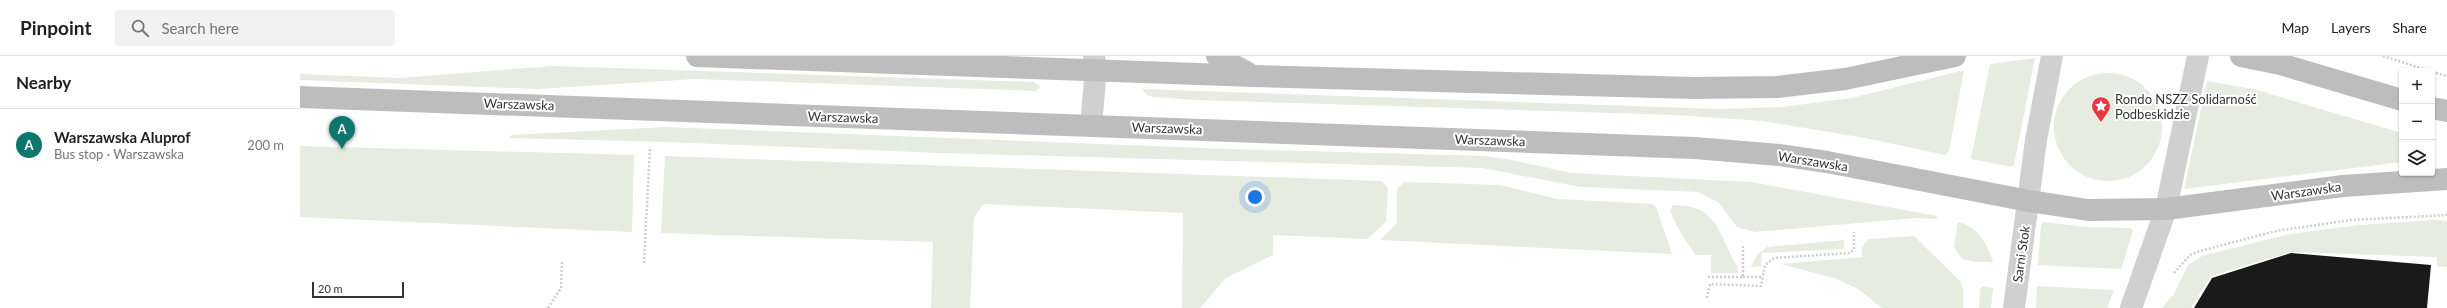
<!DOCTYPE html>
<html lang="en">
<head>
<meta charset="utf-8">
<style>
  body { margin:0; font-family:Lato,sans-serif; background:#f2f2f2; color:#202124 }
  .controls { position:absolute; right:12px; top:12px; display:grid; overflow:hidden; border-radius:4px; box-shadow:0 1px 3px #0004 }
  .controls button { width:36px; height:36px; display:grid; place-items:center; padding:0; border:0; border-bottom:1px solid #e0e0e0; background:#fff; color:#202124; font:20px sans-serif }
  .scale { position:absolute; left:12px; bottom:10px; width:92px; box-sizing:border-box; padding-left:4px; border:2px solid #333; border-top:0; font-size:11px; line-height:14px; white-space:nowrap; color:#333; -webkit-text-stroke:3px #fff; paint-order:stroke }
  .you { position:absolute; left:955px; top:141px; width:14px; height:14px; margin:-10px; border:3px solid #fff; border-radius:50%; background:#1a73e8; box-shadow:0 0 0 6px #1a73e833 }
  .badge { display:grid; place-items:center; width:26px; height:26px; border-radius:50%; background:#0f766e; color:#fff; font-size:13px; font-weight:700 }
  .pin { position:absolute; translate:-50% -33px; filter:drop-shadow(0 1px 2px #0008) }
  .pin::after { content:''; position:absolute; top:21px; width:14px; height:12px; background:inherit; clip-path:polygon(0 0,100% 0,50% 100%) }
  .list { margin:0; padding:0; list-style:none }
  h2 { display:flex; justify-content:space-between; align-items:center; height:52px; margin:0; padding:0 16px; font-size:17px }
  h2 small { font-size:13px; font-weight:400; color:#757577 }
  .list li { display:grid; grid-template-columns:26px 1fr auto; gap:12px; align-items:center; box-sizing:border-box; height:72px; padding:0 16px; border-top:1px solid #e0e0e0 }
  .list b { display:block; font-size:15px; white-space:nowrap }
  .list p { margin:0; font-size:13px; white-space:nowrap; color:#757577 }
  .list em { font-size:13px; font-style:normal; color:#757577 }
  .icon { flex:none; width:22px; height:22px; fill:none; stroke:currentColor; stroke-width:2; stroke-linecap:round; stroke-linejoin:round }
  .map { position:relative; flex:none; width:2147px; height:252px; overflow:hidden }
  header { display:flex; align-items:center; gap:24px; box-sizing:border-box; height:56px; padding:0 20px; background:#fff; border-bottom:1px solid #e0e0e0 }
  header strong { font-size:19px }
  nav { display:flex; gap:22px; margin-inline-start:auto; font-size:14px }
  .search { width:280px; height:36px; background:#f2f2f2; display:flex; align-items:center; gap:10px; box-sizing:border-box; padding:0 14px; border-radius:4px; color:#757577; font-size:15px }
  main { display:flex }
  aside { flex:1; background:#fff }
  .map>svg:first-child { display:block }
  .green { fill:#e6ecdf }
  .building { fill:#1a1a1a }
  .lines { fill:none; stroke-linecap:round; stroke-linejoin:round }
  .path { stroke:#cdcdcd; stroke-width:2.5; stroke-dasharray:2 2; stroke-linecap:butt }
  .tertiary { stroke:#d0d0d0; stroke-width:22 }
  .secondary { stroke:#bdbdbd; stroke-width:22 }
  .labels { text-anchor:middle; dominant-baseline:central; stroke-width:4; stroke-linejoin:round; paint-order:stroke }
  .poi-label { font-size:13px; fill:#333; stroke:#fff; text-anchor:start }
  .street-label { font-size:13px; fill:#333; stroke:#fff }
</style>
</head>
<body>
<header>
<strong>Pinpoint</strong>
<div class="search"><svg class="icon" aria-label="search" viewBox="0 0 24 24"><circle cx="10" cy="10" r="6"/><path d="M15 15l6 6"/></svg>Search here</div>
<nav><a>Map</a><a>Layers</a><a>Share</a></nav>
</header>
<main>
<aside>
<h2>Nearby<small></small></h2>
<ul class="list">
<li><span class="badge">A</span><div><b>Warszawska Aluprof</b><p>Bus stop · Warszawska</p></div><em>200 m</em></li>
</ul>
</aside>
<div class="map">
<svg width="2147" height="252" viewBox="0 0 2147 252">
  <rect width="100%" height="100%" fill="#fff"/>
  <g class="green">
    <path d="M 1735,2 L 1714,109 L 1712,111 L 1671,103 L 1690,8 Z"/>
    <path d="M 253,10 L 734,26 L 741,31 L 736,35 L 395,23 L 238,33 L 0,24 L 0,18 L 99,22 Z"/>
    <path d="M 1664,14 L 1649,95 L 1646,99 L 1565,82 L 1463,65 L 1377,59 L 897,44 L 853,41 L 847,39 L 842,33 L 1419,53 L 1482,51 L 1552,42 Z"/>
    <circle cx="1808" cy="71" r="54"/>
    <path d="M 1907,25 L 1953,33 L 2102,77 L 2102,106 L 1884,133 Z"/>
    <path d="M 365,71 L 930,93 L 1184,100 L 1212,104 L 1271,117 L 1451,126 L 1637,160 L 1636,163 L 1616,162 L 1455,176 L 1437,171 L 1418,146 L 1398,136 L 1280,131 L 1183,112 L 640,97 L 367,86 L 210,82 L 211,79 Z"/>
    <path d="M 0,90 L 334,99 L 332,176 L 0,161 Z"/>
    <path d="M 365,100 L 1082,125 L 1088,132 L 1086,166 L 1067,183 L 973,179 L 973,199 L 926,222 L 900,252 L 882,252 L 883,157 L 683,148 L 674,162 L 670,252 L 631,252 L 633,186 L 361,177 Z"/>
    <path d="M 1104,126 L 1200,129 L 1258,143 L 1352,148 L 1356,151 L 1372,198 L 1080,184 L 1097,167 L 1097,133 Z"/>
    <path d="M 1373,149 C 1420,150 1416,175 1437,210 L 1438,217 L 1411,217 L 1411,199 L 1396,199 C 1385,185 1377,171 1370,155 Z"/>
    <path d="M 2134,164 L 2147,165 L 2147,211 L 2137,210 L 2137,201 L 1991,196 L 1911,220 L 1891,252 L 1862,252 L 1874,238 L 1888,209 L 1902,200 L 1990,178 L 2060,169 Z"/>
    <path d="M 1658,166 C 1678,171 1687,187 1693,206 L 1675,206 L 1662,203 L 1654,191 Z"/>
    <path d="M 1744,166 L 1785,171 L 1831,172 L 1833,175 L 1821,213 L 1738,209 L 1741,169 Z"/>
    <path d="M 1614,180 L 1661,226 L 1663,234 L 1663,252 L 1582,252 L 1558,233 L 1537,223 L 1481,208 L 1562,201 L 1562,192 L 1568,183 Z"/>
    <path d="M 1544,184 L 1544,193 L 1462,197 L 1461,210 L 1451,211 L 1457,199 L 1467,191 Z"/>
    <path d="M 1683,230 L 1693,232 L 1691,252 L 1679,252 L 1680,233 Z"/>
    <path d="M 1737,230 L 1814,234 L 1807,252 L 1736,252 Z"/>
  </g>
  <path class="building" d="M 1991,197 L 2131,209 L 2127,252 L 1894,252 L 1912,222 Z"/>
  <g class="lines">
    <g class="path">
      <path d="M 2083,0 L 2130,15"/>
      <path d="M 2132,16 L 2147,20"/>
      <path d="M 344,207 L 350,92"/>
      <path d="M 1874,217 L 1890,199 L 1900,195 L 1976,175 L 2051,164 L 2147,159"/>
      <path d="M 1408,221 L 1443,221 L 1443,189"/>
      <path d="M 1443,221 L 1461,221"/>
      <path d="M 1407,242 L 1410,228 L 1461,230 L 1465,209 L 1474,202 L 1550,197 L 1554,193 L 1554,176"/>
      <path d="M 248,252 L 261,232 L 262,204"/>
    </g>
    <g class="tertiary">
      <path d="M 791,69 L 796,13 L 794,0"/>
      <path d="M 1714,252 L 1736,84 L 1752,0"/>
      <path d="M 1831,252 L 1866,153 L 1898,0"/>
    </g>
    <g class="secondary">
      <path d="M 397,0 L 953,20 L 1394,32 L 1477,31 L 1545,23 L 1655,0"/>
      <path d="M 917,0 L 948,17"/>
      <path d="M 1941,0 L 1980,8 L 2102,44"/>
      <path d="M 0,41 L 1395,92 L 1479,99 L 1527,106 L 1729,145 L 1788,154 L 1866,153 L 2043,130 L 2147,123"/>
      <path d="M 2132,52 L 2147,55"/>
    </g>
  </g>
  <defs>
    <g id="sight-pin" transform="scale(1)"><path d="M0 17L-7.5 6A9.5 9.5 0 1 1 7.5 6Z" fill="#e63946" stroke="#fff"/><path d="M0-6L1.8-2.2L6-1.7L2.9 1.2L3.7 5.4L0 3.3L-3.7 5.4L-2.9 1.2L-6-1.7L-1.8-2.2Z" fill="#fff"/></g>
  </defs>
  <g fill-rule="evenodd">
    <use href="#sight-pin" x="1801" y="50"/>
  </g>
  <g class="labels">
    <g class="poi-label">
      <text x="1815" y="43">Rondo NSZZ Solidarność<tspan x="1815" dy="15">Podbeskidzie</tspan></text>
    </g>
    <g class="street-label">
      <text transform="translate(219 48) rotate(2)">Warszawska</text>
      <text transform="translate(543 61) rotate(2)">Warszawska</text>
      <text transform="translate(867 72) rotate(2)">Warszawska</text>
      <text transform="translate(1190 84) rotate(2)">Warszawska</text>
      <text transform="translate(1513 105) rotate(9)">Warszawska</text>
      <text transform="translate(2006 135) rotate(-8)">Warszawska</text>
      <text transform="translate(1721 198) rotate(-82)">Sarni Stok</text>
    </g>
  </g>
</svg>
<div class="controls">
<button>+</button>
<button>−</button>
<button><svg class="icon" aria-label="layers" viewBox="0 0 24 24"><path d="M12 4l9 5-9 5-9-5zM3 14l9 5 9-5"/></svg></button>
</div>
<div class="scale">20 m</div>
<div class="you"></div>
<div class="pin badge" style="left:42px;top:93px">A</div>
</div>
</main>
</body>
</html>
